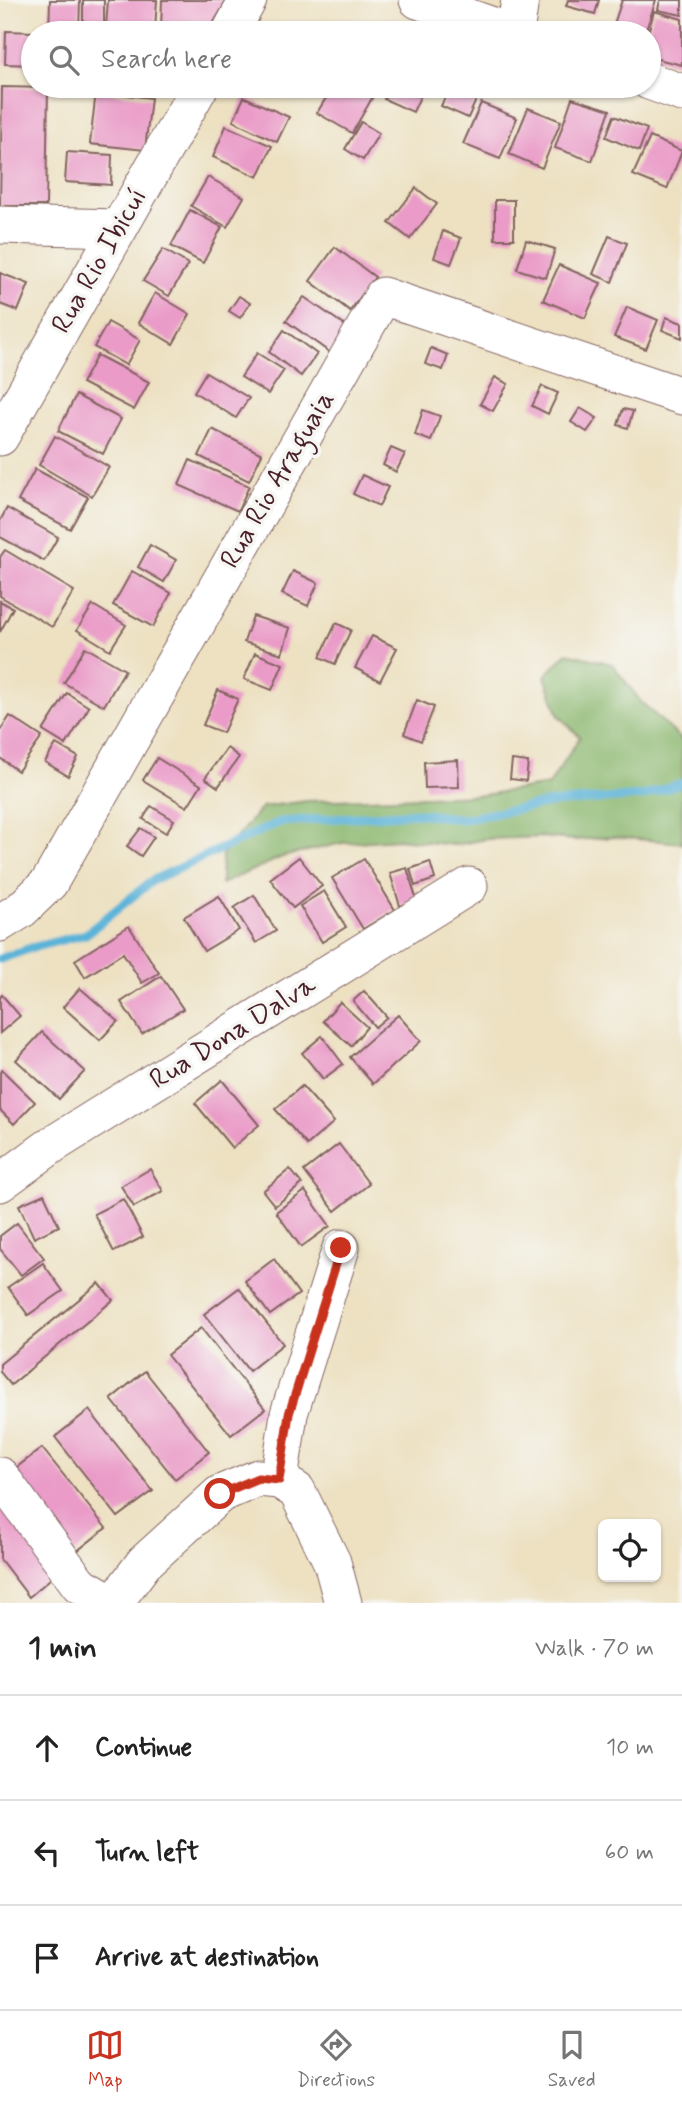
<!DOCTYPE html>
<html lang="en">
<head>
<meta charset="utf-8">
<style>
  body { margin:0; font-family:Mynerve,sans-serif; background:#f6f6f6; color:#222 }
  .controls { position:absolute; right:21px; bottom:21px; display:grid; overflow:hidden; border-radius:10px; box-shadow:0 2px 5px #0004 }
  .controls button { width:63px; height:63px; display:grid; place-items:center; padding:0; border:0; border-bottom:2px solid #e0e0e0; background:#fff; color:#222; font:35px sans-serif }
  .stop { position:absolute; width:21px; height:21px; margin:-16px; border:5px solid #c8321e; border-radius:50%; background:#fff }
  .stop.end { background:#c8321e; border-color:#fff; box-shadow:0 2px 7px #0008 }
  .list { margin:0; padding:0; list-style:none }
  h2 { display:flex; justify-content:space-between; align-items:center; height:91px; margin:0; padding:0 28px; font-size:30px }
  h2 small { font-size:23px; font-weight:400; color:#767676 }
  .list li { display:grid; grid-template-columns:46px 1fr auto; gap:21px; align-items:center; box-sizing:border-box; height:105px; padding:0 28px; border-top:2px solid #e0e0e0 }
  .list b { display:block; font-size:26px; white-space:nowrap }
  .list em { font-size:23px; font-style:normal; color:#767676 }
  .icon { flex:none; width:38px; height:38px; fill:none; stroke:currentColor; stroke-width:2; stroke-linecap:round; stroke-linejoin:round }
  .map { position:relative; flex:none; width:682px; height:1603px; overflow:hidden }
  .search { position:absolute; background:#fff; box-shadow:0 2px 5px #0004; left:21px; right:21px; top:21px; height:77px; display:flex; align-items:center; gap:18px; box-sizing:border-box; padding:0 24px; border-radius:38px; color:#767676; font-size:26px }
  .sheet { height:406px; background:#fff }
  nav { display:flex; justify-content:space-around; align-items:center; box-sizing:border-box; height:98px; border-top:2px solid #e0e0e0; background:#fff; font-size:19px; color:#767676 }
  nav a { display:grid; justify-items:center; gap:4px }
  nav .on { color:#c8321e }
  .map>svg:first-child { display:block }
  .forest { fill:#8cb870; stroke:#6b6c4e; stroke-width:2 }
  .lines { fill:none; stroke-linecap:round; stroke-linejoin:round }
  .stream { stroke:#5bb3d8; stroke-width:9 }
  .building { fill:#ea9bc8 }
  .minor-casing { stroke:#836360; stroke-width:39 }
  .minor { stroke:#fff; stroke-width:37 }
  .route { stroke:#c8321e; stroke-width:9 }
  .labels { text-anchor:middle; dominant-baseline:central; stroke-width:7; stroke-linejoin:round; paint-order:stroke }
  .street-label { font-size:28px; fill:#4a1f2b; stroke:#f6f6f2 }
</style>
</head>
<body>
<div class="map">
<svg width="682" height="1603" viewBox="0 0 682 1603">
  <rect width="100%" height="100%" fill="#f6f6f2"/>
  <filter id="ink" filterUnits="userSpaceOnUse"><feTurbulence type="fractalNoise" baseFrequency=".0143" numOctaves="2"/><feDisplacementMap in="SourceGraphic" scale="14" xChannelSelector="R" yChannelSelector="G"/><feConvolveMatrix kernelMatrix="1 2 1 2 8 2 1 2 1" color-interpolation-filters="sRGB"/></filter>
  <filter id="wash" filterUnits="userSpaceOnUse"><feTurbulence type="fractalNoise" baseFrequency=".00686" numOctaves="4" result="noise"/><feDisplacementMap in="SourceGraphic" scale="28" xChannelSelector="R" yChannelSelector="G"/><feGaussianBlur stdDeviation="1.57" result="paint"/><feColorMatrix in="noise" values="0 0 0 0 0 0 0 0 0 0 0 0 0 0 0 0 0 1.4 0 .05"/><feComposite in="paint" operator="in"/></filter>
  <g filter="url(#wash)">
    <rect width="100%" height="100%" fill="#ede1c2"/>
    <path class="forest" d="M 567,653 L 612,664 L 642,703 L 682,740 L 682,843 L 613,837 L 574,840 L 542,837 L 486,839 L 455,845 L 398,839 L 342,843 L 282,857 L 221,884 L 222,855 L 262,807 L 307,801 L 483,795 L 549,785 L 580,737 L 559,716 L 545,676 Z"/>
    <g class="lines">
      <path class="stream" d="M 0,959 L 31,948 L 86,934 L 153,880 L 280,822 L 417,813 L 463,819 L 550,803 L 643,796 L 682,783"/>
    </g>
    <g id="blocks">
      <g class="building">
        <path d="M 50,0 L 80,0 L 79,33 L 49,33 Z"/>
        <rect x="83" y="0" width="21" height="33"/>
        <path d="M 108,0 L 157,0 L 155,29 L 106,27 Z"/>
        <path d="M 162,0 L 227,0 L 210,29 L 161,30 Z"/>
        <path d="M 568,0 L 599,0 L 595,14 L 566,6 Z"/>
        <path d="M 622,0 L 656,0 L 645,33 L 614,24 Z"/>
        <path d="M 660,0 L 682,0 L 682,15 L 658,10 Z"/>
        <path d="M 654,11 L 682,19 L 682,65 L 649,57 L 648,33 Z"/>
        <path d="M 336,20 L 356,28 L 354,33 L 331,33 Z"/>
        <path d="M 6,31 L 33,32 L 33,65 L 5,64 Z"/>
        <path d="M 333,86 L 379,86 L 352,133 L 317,113 Z"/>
        <path d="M 390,86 L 425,86 L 413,112 L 384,99 Z"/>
        <path d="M 450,86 L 482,87 L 468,118 L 441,106 Z"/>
        <path d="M 2,87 L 48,88 L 46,206 L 0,206 Z"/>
        <path d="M 96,91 L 151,98 L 145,150 L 90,144 Z"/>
        <path d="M 244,97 L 289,117 L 277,142 L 233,121 Z"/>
        <path d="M 572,98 L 610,110 L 592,161 L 555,148 Z"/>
        <path d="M 481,103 L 517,118 L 500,159 L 463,144 Z"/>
        <path d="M 528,108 L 561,121 L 542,168 L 509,154 Z"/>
        <path d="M 614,116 L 647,129 L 639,151 L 606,137 Z"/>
        <path d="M 361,122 L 379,133 L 363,160 L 345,149 Z"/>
        <path d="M 226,126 L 272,146 L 258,177 L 213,157 Z"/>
        <path d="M 650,137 L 682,151 L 667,189 L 633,175 Z"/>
        <path d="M 67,152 L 112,155 L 111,185 L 65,182 Z"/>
        <path d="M 208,177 L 244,197 L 227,227 L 191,206 Z"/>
        <path d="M 416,188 L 437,204 L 410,239 L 389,223 Z"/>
        <rect x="495" y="200" width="19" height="39"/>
        <path d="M 190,210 L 222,227 L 203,263 L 171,246 Z"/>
        <path d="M 443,231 L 461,238 L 451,264 L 434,258 Z"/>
        <path d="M 609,236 L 627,243 L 612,282 L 593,274 Z"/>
        <path d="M 526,240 L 555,249 L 546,278 L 517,269 Z"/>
        <path d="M 335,247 L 375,277 L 350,311 L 310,281 Z"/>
        <path d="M 163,249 L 188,264 L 169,296 L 143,281 Z"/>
        <path d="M 559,265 L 601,283 L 585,318 L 543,300 Z"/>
        <path d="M 0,273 L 29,284 L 18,311 L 0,304 Z"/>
        <path d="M 155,293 L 190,314 L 173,344 L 138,323 Z"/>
        <path d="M 239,296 L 250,303 L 240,318 L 229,311 Z"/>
        <path d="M 304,297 L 350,329 L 332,354 L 286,321 Z"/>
        <path d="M 627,307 L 658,320 L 646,349 L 614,337 Z"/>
        <path d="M 666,317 L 682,323 L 682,338 L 662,330 Z"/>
        <path d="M 108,322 L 140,340 L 126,365 L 94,347 Z"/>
        <path d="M 284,330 L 317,354 L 301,376 L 269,352 Z"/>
        <path d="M 431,348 L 448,355 L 443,370 L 425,364 Z"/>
        <path d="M 257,353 L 284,370 L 268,394 L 241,377 Z"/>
        <path d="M 97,355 L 149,382 L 134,410 L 82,383 Z"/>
        <path d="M 206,372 L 249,398 L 236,418 L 194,392 Z"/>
        <path d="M 495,377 L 508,384 L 493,411 L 480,404 Z"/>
        <path d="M 542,386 L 558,393 L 548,414 L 532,406 Z"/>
        <path d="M 76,395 L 121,419 L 103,454 L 58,431 Z"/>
        <path d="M 580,408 L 597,418 L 587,432 L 571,422 Z"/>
        <path d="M 623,409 L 633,411 L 628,428 L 618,425 Z"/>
        <path d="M 423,410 L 440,416 L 431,441 L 415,435 Z"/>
        <path d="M 212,429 L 262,454 L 249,481 L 199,456 Z"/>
        <path d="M 55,436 L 109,467 L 92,496 L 39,465 Z"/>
        <path d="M 391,448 L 405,454 L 396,472 L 383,465 Z"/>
        <path d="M 190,460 L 249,486 L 238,511 L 179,485 Z"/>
        <path d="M 35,469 L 88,497 L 70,529 L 18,501 Z"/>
        <path d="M 362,475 L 388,487 L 379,506 L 353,494 Z"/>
        <path d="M 7,508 L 58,537 L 44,561 L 0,537 L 0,521 Z"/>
        <path d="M 150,545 L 176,560 L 164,582 L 138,567 Z"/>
        <path d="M 5,550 L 74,591 L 52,627 L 0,596 L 0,557 Z"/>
        <path d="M 132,571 L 171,593 L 153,627 L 113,605 Z"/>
        <path d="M 293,571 L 318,583 L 308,606 L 282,594 Z"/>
        <path d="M 0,601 L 13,608 L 0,632 Z"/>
        <path d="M 93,605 L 126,625 L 110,650 L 77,630 Z"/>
        <path d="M 253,616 L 290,628 L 282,654 L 244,642 Z"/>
        <path d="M 336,623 L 351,630 L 335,664 L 320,657 Z"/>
        <path d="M 372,636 L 397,648 L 380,681 L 355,668 Z"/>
        <path d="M 85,647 L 125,670 L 104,706 L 64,683 Z"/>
        <path d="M 255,653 L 283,664 L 272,690 L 244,679 Z"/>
        <path d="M 218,690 L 238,699 L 223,733 L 203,725 Z"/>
        <path d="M 67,693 L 89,707 L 66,745 L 43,731 Z"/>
        <path d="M 417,700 L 434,707 L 421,741 L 404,734 Z"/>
        <path d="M 10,716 L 42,737 L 18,771 L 0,758 L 0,731 Z"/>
        <path d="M 56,744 L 78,757 L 68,776 L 45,762 Z"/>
        <path d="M 227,748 L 239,757 L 218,787 L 205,778 Z"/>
        <path d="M 157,758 L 201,785 L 187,807 L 143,780 Z"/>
        <path d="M 458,760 L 459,787 L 425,788 L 424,762 Z"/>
        <path d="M 512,760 L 528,762 L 526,781 L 510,779 Z"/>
        <path d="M 151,806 L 174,820 L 166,833 L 143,819 Z"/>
        <path d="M 141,828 L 154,837 L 141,856 L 127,846 Z"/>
        <path d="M 299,857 L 322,886 L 293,908 L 270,879 Z"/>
        <path d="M 364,859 L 395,910 L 363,929 L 332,878 Z"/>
        <path d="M 430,862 L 435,879 L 415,886 L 410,869 Z"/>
        <path d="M 407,868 L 417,901 L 400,906 L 390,873 Z"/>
        <path d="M 324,891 L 346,927 L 322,942 L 300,906 Z"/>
        <path d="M 254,895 L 276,931 L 256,943 L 234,908 Z"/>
        <path d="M 219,896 L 239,930 L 204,951 L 184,917 Z"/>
        <path d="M 129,926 L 159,973 L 142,983 L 123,953 L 85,977 L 75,960 Z"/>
        <path d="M 161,976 L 183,1009 L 142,1034 L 121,1002 Z"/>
        <path d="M 80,988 L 118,1021 L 100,1040 L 63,1007 Z"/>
        <path d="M 364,991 L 387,1017 L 375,1027 L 353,1001 Z"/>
        <path d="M 2,995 L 20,1016 L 0,1033 L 0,997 Z"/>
        <path d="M 340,1002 L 367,1027 L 351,1046 L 323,1021 Z"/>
        <path d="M 398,1015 L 421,1041 L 373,1084 L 350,1057 Z"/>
        <path d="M 42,1032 L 85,1071 L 59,1099 L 16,1060 Z"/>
        <path d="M 322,1036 L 343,1064 L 323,1079 L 302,1053 Z"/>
        <path d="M 2,1070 L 35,1102 L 14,1124 L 0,1110 L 0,1072 Z"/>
        <path d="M 222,1080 L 259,1125 L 232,1148 L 195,1103 Z"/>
        <path d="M 302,1086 L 334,1122 L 307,1145 L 275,1109 Z"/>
        <path d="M 339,1144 L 369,1184 L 335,1211 L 304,1171 Z"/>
        <path d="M 150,1169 L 163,1191 L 134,1207 L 121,1186 Z"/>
        <path d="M 290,1169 L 302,1184 L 275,1206 L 263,1191 Z"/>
        <path d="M 305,1191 L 330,1226 L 301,1247 L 276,1212 Z"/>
        <path d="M 44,1194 L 59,1226 L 34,1238 L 19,1205 Z"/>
        <path d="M 123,1199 L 143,1237 L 114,1252 L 94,1214 Z"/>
        <path d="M 17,1223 L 44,1258 L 21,1275 L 0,1249 L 0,1236 Z"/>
        <path d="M 274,1259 L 299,1294 L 270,1315 L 245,1281 Z"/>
        <path d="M 43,1263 L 63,1291 L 28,1315 L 8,1287 Z"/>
        <path d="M 99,1283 L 113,1300 L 11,1385 L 0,1372 L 0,1364 Z"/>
        <path d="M 239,1288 L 283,1344 L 249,1371 L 204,1314 Z"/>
        <path d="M 201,1328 L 265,1409 L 231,1435 L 167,1355 Z"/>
        <path d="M 145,1371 L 209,1452 L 175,1479 L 111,1399 Z"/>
        <path d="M 89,1410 L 153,1491 L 118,1517 L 55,1437 Z"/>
        <path d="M 42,1448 L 106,1528 L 72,1555 L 8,1474 Z"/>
        <path d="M 0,1494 L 63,1568 L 29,1597 L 0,1559 Z"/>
      </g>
    </g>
  </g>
  <g filter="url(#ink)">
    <use href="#blocks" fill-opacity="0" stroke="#836360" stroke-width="2"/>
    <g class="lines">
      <g class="minor-casing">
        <g id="minor">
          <path d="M 418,0 L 513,33"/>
          <path d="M 230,33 L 248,0"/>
          <path d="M 515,33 L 520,0"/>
          <path d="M 649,81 L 682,93"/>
          <path d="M 0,225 L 119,228"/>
          <path d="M 0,437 L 200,86"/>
          <path d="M 0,923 L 21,910 L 49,883 L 383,296 L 682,396"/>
          <path d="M 0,1183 L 52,1145 L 469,886"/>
          <path d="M 0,1476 L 79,1584 L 112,1603"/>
          <path d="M 279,1480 L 289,1414 L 341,1248"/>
          <path d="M 114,1603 L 144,1563 L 220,1494 L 258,1478 L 279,1480 L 297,1491 L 332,1562 L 343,1603"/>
        </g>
      </g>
      <use href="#minor" class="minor"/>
    </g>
  </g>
  <g class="lines" filter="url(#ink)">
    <path class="route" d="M 220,1494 L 258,1478 L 279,1480 L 289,1414 L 341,1248"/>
  </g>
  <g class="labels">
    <g class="street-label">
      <text transform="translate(100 261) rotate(-60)">Rua Rio Ibicuí</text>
      <text transform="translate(278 480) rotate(-60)">Rua Rio Araguaia</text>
      <text transform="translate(233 1033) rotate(-32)">Rua Dona Dalva</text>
    </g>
  </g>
</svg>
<div class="controls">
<button><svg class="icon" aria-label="locate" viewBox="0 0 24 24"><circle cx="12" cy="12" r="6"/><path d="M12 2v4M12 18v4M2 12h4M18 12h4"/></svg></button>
</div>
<div class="stop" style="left:220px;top:1494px"></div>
<div class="stop end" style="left:341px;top:1248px"></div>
<div class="search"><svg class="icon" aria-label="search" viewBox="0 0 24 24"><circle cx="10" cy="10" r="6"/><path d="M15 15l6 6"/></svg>Search here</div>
</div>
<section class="sheet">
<h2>1 min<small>Walk · 70 m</small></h2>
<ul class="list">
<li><svg class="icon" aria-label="ahead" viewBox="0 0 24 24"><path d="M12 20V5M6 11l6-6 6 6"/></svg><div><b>Continue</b></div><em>10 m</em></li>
<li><svg class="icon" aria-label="left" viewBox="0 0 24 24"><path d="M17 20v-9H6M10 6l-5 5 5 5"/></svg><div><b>Turn left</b></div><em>60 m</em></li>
<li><svg class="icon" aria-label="arrive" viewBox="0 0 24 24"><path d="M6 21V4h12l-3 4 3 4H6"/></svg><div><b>Arrive at destination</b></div></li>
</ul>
</section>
<nav>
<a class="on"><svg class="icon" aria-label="map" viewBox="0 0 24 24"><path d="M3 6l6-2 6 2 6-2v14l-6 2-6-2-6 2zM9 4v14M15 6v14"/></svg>Map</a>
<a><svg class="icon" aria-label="directions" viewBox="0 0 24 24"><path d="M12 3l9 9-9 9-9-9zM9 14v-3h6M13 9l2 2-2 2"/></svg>Directions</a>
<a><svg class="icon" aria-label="saved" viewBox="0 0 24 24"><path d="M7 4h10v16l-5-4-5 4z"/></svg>Saved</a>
</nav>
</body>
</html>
